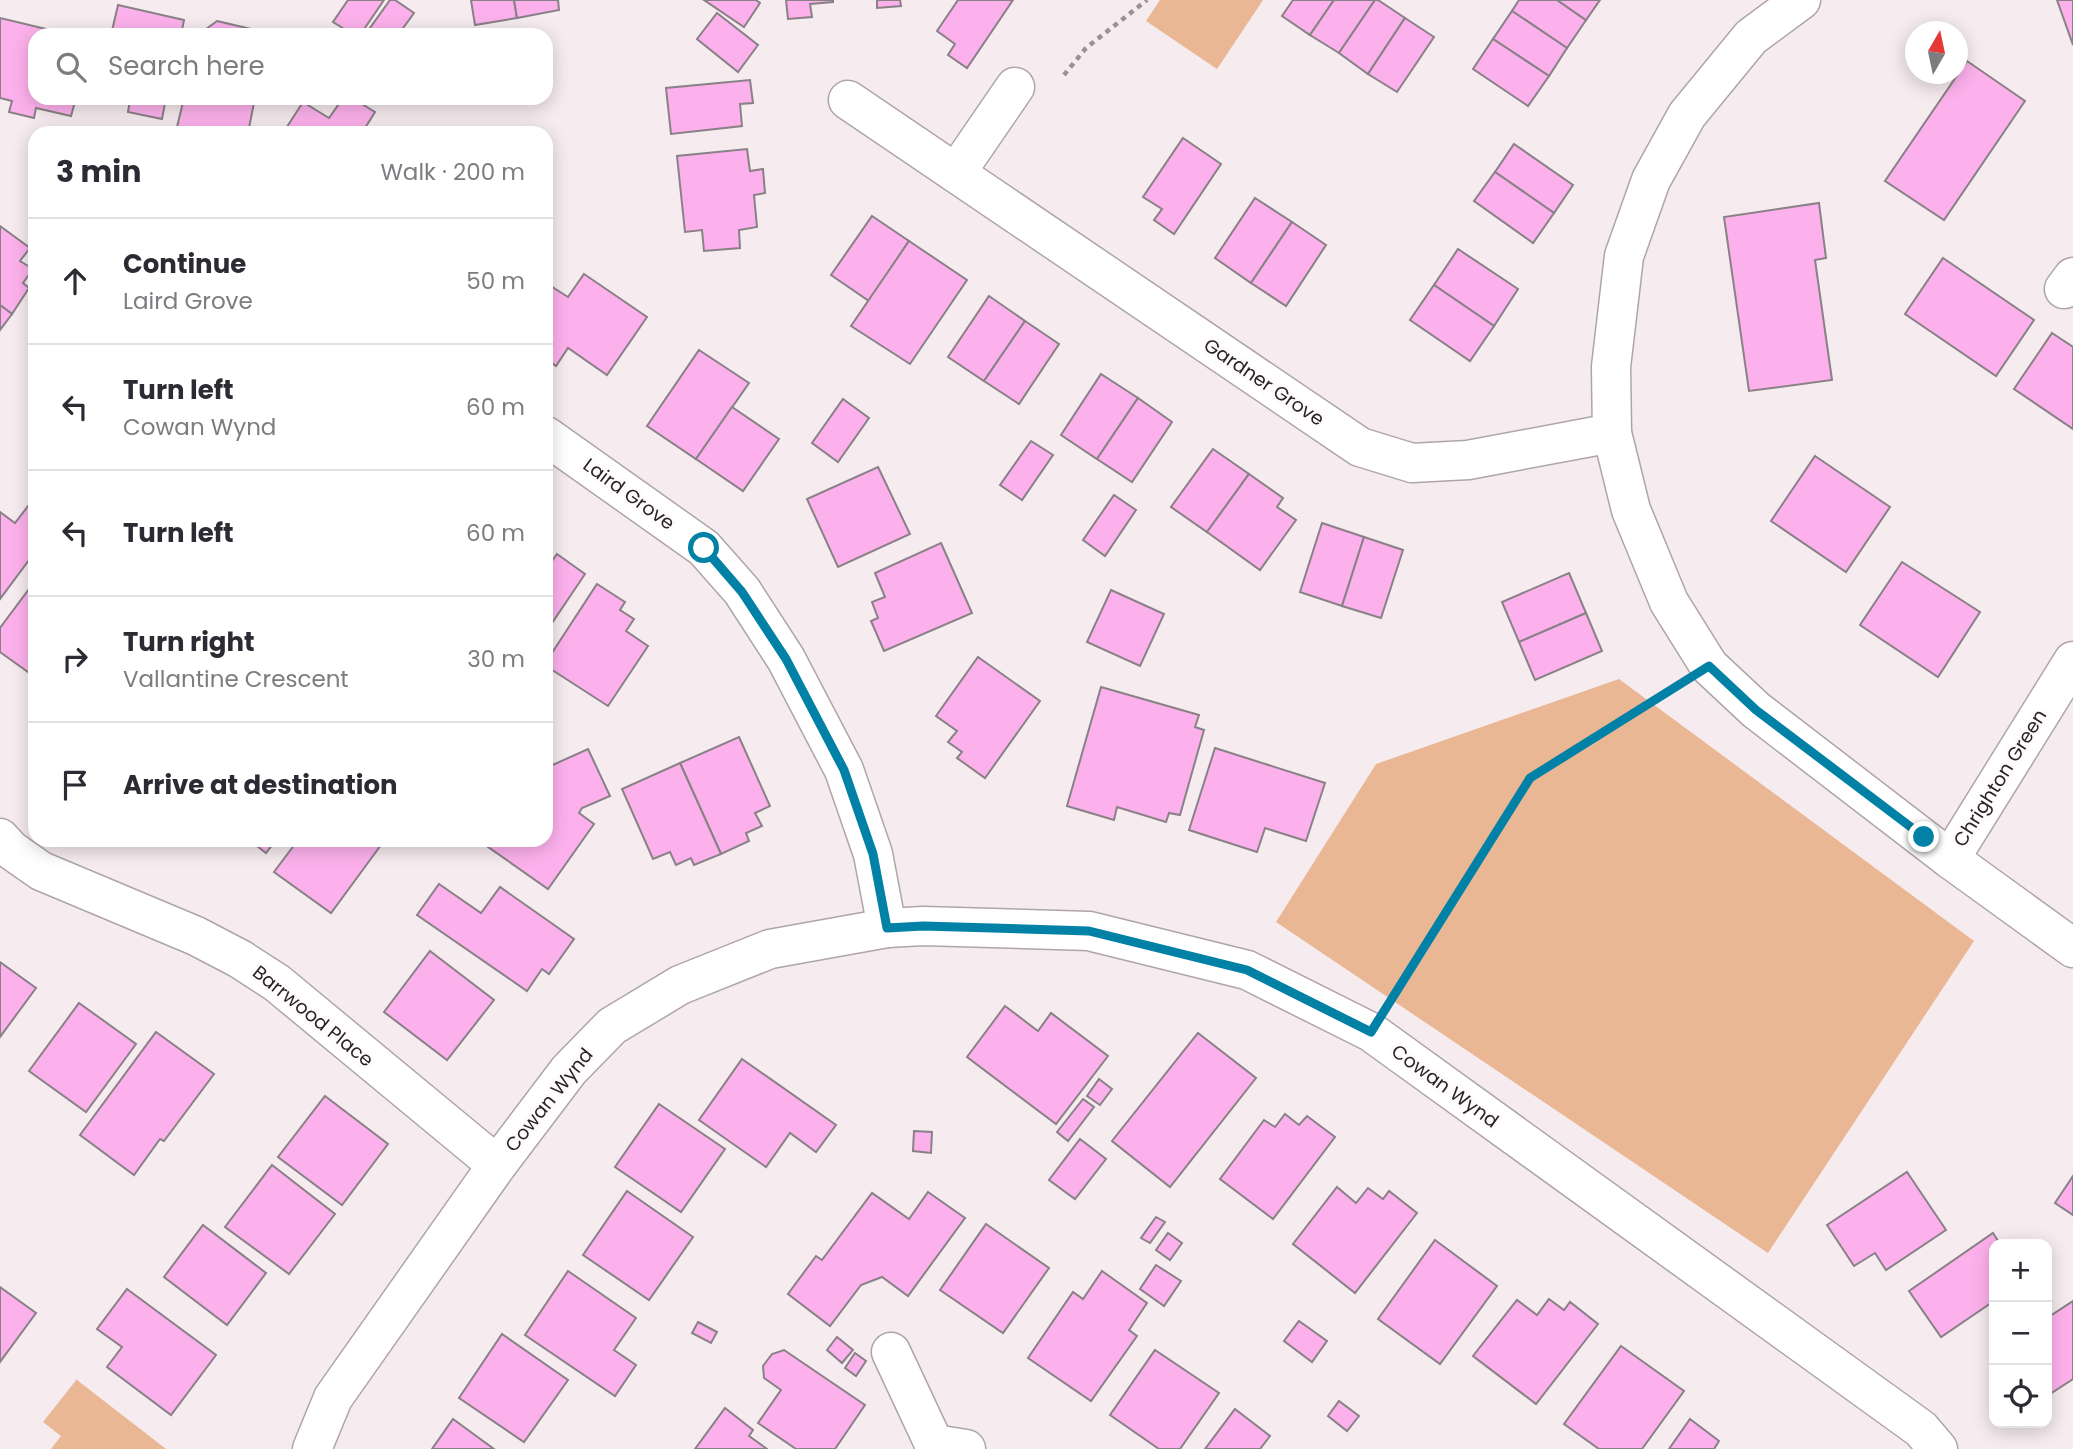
<!DOCTYPE html>
<html lang="en">
<head>
<meta charset="utf-8">
<style>
  body { margin:0; font-family:Poppins,sans-serif; background:#f2f2f3; color:#2b2b33 }
  .controls { position:absolute; right:21px; bottom:21px; display:grid; overflow:hidden; border-radius:14px; box-shadow:0 4px 18px #0003 }
  .controls button { width:63px; height:63px; display:grid; place-items:center; padding:0; border:0; border-bottom:2px solid #e1e1e2; background:#fff; color:#2b2b33; font:35px sans-serif }
  .compass { position:absolute; left:1905px; top:21px; width:63px; height:63px; border-radius:50%; background:#fff; box-shadow:0 4px 18px #0003; rotate:9deg }
  .stop { position:absolute; width:21px; height:21px; margin:-16px; border:5px solid #0281a6; border-radius:50%; background:#fff }
  .stop.end { background:#0281a6; border-color:#fff; box-shadow:0 2px 7px #0008 }
  .list { margin:0; padding:0; list-style:none }
  h2 { display:flex; justify-content:space-between; align-items:center; height:91px; margin:0; padding:0 28px; font-size:30px }
  h2 small { font-size:23px; font-weight:400; color:#7c7c81 }
  .list li { display:grid; grid-template-columns:46px 1fr auto; gap:21px; align-items:center; box-sizing:border-box; height:126px; padding:0 28px; border-top:2px solid #e1e1e2 }
  .list b { display:block; font-size:26px; white-space:nowrap }
  .list p { margin:0; font-size:23px; white-space:nowrap; color:#7c7c81 }
  .list em { font-size:23px; font-style:normal; color:#7c7c81 }
  .icon { flex:none; width:38px; height:38px; fill:none; stroke:currentColor; stroke-width:2; stroke-linecap:round; stroke-linejoin:round }
  .map { position:relative; flex:none; width:2073px; height:1449px; overflow:hidden }
  .search { position:absolute; background:#fff; box-shadow:0 4px 18px #0003; left:28px; top:28px; width:525px; height:77px; display:flex; align-items:center; gap:18px; box-sizing:border-box; padding:0 24px; border-radius:21px; color:#7c7c81; font-size:26px }
  .panel { position:absolute; background:#fff; box-shadow:0 4px 18px #0003; left:28px; top:126px; width:525px; height:721px; border-radius:21px }
  .map>svg:first-child { display:block }
  .green { fill:#eab795 }
  .building { fill:#fdb1ec; stroke:#888186; stroke-width:2 }
  .lines { fill:none; stroke-linecap:round; stroke-linejoin:round }
  .minor-casing { stroke:#afa5a7; stroke-width:41 }
  .path { stroke:#999193; stroke-width:4.5; stroke-dasharray:5 5; stroke-linecap:butt }
  .minor { stroke:#fff; stroke-width:38 }
  .route { stroke:#0281a6; stroke-width:9 }
  .labels { text-anchor:middle; dominant-baseline:central; stroke-width:7; stroke-linejoin:round; paint-order:stroke }
  .street-label { font-size:19px; fill:#272424; stroke:#fffbfc }
</style>
</head>
<body>
<div class="map">
<svg width="2073" height="1449" viewBox="0 0 2073 1449">
  <rect width="100%" height="100%" fill="#f6ebee"/>
  <g class="green">
    <path d="M 1160,0 L 1263,0 L 1217,69 L 1146,21 Z"/>
    <path d="M 1619,679 L 1974,941 L 1768,1253 L 1276,922 L 1376,764 Z"/>
    <path d="M 77,1379 L 77,1380 L 166,1449 L 51,1449 L 61,1436 L 43,1422 Z"/>
  </g>
  <g class="building">
    <path d="M 348,0 L 384,0 L 360,35 L 354,35 L 333,22 Z"/>
    <path d="M 390,0 L 395,0 L 414,13 L 398,35 L 365,35 Z"/>
    <path d="M 471,0 L 514,0 L 517,18 L 475,25 Z"/>
    <path d="M 514,0 L 558,0 L 559,10 L 517,18 Z"/>
    <path d="M 704,0 L 756,0 L 760,3 L 744,27 Z"/>
    <path d="M 786,0 L 833,0 L 833,2 L 810,4 L 812,17 L 788,19 Z"/>
    <path d="M 877,0 L 900,0 L 901,6 L 877,8 Z"/>
    <path d="M 958,0 L 1013,0 L 967,68 L 948,55 L 955,44 L 937,31 Z"/>
    <path d="M 1293,0 L 1334,0 L 1310,35 L 1282,16 Z"/>
    <path d="M 1334,0 L 1375,0 L 1339,53 L 1310,35 Z"/>
    <path d="M 1375,0 L 1378,0 L 1405,18 L 1368,74 L 1339,53 Z"/>
    <path d="M 1519,0 L 1557,0 L 1586,20 L 1567,48 L 1512,11 Z"/>
    <path d="M 1557,0 L 1600,0 L 1586,20 Z"/>
    <path d="M 2057,0 L 2073,0 L 2073,45 Z"/>
    <path d="M 118,5 L 184,20 L 181,35 L 111,35 Z"/>
    <path d="M 1512,11 L 1567,48 L 1549,76 L 1493,39 Z"/>
    <path d="M 717,13 L 758,45 L 738,72 L 697,39 Z"/>
    <path d="M 0,18 L 71,35 L 35,35 L 35,98 L 76,98 L 71,116 L 36,108 L 34,118 L 9,112 L 12,101 L 0,98 Z"/>
    <path d="M 1405,18 L 1434,37 L 1397,92 L 1368,74 Z"/>
    <path d="M 217,21 L 255,30 L 258,35 L 198,35 Z"/>
    <path d="M 1493,39 L 1549,76 L 1528,106 L 1473,69 Z"/>
    <path d="M 1967,61 L 2025,101 L 1944,220 L 1885,181 Z"/>
    <path d="M 750,80 L 753,103 L 740,104 L 742,126 L 671,134 L 666,88 Z"/>
    <path d="M 122,98 L 166,98 L 162,119 L 128,112 L 130,100 Z"/>
    <path d="M 184,98 L 255,98 L 248,133 L 193,133 L 193,131 L 177,127 Z"/>
    <path d="M 343,98 L 352,98 L 375,112 L 362,133 L 283,133 L 303,102 L 329,118 Z"/>
    <path d="M 1183,138 L 1221,164 L 1174,234 L 1154,220 L 1162,209 L 1143,197 Z"/>
    <path d="M 1514,144 L 1573,185 L 1554,213 L 1495,172 Z"/>
    <path d="M 747,149 L 750,171 L 763,169 L 765,193 L 754,195 L 757,227 L 739,230 L 740,248 L 704,251 L 702,230 L 685,232 L 677,156 Z"/>
    <path d="M 1495,172 L 1554,213 L 1533,243 L 1474,201 Z"/>
    <path d="M 1255,198 L 1292,222 L 1251,283 L 1215,258 Z"/>
    <path d="M 1819,203 L 1826,258 L 1815,260 L 1832,380 L 1749,391 L 1724,217 Z"/>
    <path d="M 872,216 L 909,241 L 869,301 L 831,275 Z"/>
    <path d="M 1292,222 L 1326,245 L 1286,306 L 1251,283 Z"/>
    <path d="M 0,226 L 30,248 L 20,261 L 33,269 L 23,283 L 29,288 L 12,314 L 0,305 Z"/>
    <path d="M 909,241 L 967,280 L 910,364 L 851,326 Z"/>
    <path d="M 1458,249 L 1518,289 L 1494,326 L 1434,285 Z"/>
    <path d="M 1943,258 L 2034,320 L 1996,376 L 1905,314 Z"/>
    <path d="M 584,274 L 647,317 L 607,375 L 568,348 L 556,366 L 546,359 L 546,283 L 568,297 Z"/>
    <path d="M 1434,285 L 1494,326 L 1470,361 L 1410,320 Z"/>
    <path d="M 989,296 L 1025,321 L 984,381 L 948,357 Z"/>
    <path d="M 0,305 L 12,314 L 0,330 Z"/>
    <path d="M 1025,321 L 1059,344 L 1019,404 L 984,381 Z"/>
    <path d="M 2052,333 L 2073,347 L 2073,429 L 2014,389 Z"/>
    <path d="M 699,350 L 749,383 L 696,459 L 647,426 Z"/>
    <path d="M 1101,374 L 1138,398 L 1097,459 L 1061,435 Z"/>
    <path d="M 1138,398 L 1172,422 L 1132,482 L 1097,459 Z"/>
    <path d="M 843,399 L 869,418 L 838,462 L 812,443 Z"/>
    <path d="M 732,407 L 779,439 L 743,491 L 696,459 Z"/>
    <path d="M 1031,441 L 1053,455 L 1022,500 L 1000,485 Z"/>
    <path d="M 1213,449 L 1249,474 L 1207,532 L 1171,507 Z"/>
    <path d="M 1815,456 L 1890,507 L 1846,572 L 1771,521 Z"/>
    <path d="M 878,467 L 910,534 L 838,567 L 807,499 Z"/>
    <path d="M 1249,474 L 1283,498 L 1277,507 L 1296,520 L 1260,570 L 1207,532 Z"/>
    <path d="M 1114,495 L 1136,510 L 1105,556 L 1083,540 Z"/>
    <path d="M 35,497 L 35,552 L 0,599 L 0,512 L 15,523 Z"/>
    <path d="M 1322,523 L 1364,537 L 1342,606 L 1300,592 Z"/>
    <path d="M 1364,537 L 1403,550 L 1381,618 L 1342,606 Z"/>
    <path d="M 941,543 L 972,613 L 884,651 L 871,621 L 878,618 L 872,602 L 885,597 L 875,573 Z"/>
    <path d="M 557,554 L 585,574 L 546,632 L 546,557 L 552,561 Z"/>
    <path d="M 1902,562 L 1980,612 L 1938,677 L 1860,625 Z"/>
    <path d="M 1569,573 L 1586,613 L 1519,642 L 1502,602 Z"/>
    <path d="M 35,581 L 35,677 L 0,652 L 0,628 Z"/>
    <path d="M 597,584 L 625,602 L 620,610 L 634,619 L 626,631 L 648,646 L 608,706 L 546,666 L 546,662 Z"/>
    <path d="M 1111,590 L 1164,614 L 1140,666 L 1087,642 Z"/>
    <path d="M 1586,613 L 1602,651 L 1535,680 L 1519,642 Z"/>
    <path d="M 978,657 L 1040,701 L 985,778 L 957,758 L 962,752 L 948,742 L 957,731 L 936,716 Z"/>
    <path d="M 1101,687 L 1199,715 L 1195,727 L 1204,730 L 1180,815 L 1169,813 L 1166,822 L 1117,807 L 1114,820 L 1067,806 Z"/>
    <path d="M 739,737 L 770,806 L 755,813 L 762,826 L 746,833 L 749,841 L 721,854 L 680,763 Z"/>
    <path d="M 1215,748 L 1325,783 L 1306,841 L 1265,828 L 1257,852 L 1189,830 Z"/>
    <path d="M 588,749 L 610,796 L 582,808 L 579,813 L 594,824 L 548,889 L 481,842 L 483,840 L 546,840 L 546,768 Z"/>
    <path d="M 680,763 L 721,854 L 694,865 L 691,858 L 676,865 L 670,852 L 653,859 L 622,789 Z"/>
    <path d="M 249,840 L 276,840 L 266,853 Z"/>
    <path d="M 298,840 L 374,840 L 381,845 L 331,913 L 274,872 Z"/>
    <path d="M 439,884 L 481,913 L 500,887 L 574,939 L 549,974 L 542,969 L 527,991 L 417,915 Z"/>
    <path d="M 430,951 L 494,1000 L 447,1060 L 384,1012 Z"/>
    <path d="M 0,962 L 36,988 L 0,1037 Z"/>
    <path d="M 79,1003 L 136,1044 L 86,1112 L 29,1071 Z"/>
    <path d="M 1005,1006 L 1038,1031 L 1051,1013 L 1108,1056 L 1056,1124 L 967,1057 Z"/>
    <path d="M 156,1032 L 214,1074 L 164,1141 L 160,1139 L 134,1175 L 80,1135 Z"/>
    <path d="M 1198,1033 L 1256,1078 L 1170,1187 L 1112,1141 Z"/>
    <path d="M 742,1059 L 836,1125 L 816,1152 L 790,1133 L 766,1167 L 699,1120 Z"/>
    <path d="M 1099,1079 L 1112,1089 L 1100,1105 L 1087,1096 Z"/>
    <path d="M 325,1096 L 388,1144 L 342,1205 L 278,1157 Z"/>
    <path d="M 1083,1099 L 1094,1107 L 1068,1141 L 1057,1132 Z"/>
    <path d="M 659,1104 L 725,1149 L 681,1212 L 615,1167 Z"/>
    <path d="M 1285,1114 L 1299,1125 L 1307,1116 L 1335,1137 L 1273,1219 L 1220,1179 L 1264,1120 L 1275,1127 Z"/>
    <path d="M 914,1131 L 932,1132 L 931,1153 L 913,1151 Z"/>
    <path d="M 1080,1139 L 1106,1159 L 1075,1199 L 1049,1180 Z"/>
    <path d="M 272,1165 L 335,1214 L 289,1274 L 225,1227 Z"/>
    <path d="M 1907,1172 L 1946,1230 L 1886,1270 L 1875,1253 L 1854,1266 L 1827,1225 Z"/>
    <path d="M 2073,1176 L 2073,1215 L 2055,1203 Z"/>
    <path d="M 1337,1187 L 1356,1203 L 1368,1188 L 1383,1199 L 1389,1191 L 1417,1213 L 1355,1293 L 1293,1244 Z"/>
    <path d="M 627,1191 L 693,1237 L 649,1300 L 583,1255 Z"/>
    <path d="M 928,1192 L 965,1218 L 908,1296 L 882,1277 L 861,1285 L 830,1326 L 788,1294 L 816,1256 L 822,1260 L 872,1193 L 909,1219 Z"/>
    <path d="M 1156,1217 L 1165,1222 L 1150,1243 L 1141,1238 Z"/>
    <path d="M 986,1224 L 1049,1268 L 1003,1333 L 940,1290 Z"/>
    <path d="M 203,1225 L 266,1273 L 227,1325 L 164,1277 Z"/>
    <path d="M 1168,1233 L 1182,1243 L 1170,1260 L 1156,1250 Z"/>
    <path d="M 1993,1233 L 2000,1244 L 1994,1244 L 1994,1301 L 1941,1337 L 1909,1291 Z"/>
    <path d="M 1435,1240 L 1497,1286 L 1440,1364 L 1378,1319 Z"/>
    <path d="M 1156,1265 L 1181,1281 L 1164,1306 L 1140,1289 Z"/>
    <path d="M 568,1271 L 636,1318 L 614,1350 L 636,1365 L 615,1396 L 525,1335 Z"/>
    <path d="M 1102,1271 L 1147,1303 L 1129,1330 L 1137,1336 L 1091,1401 L 1028,1358 L 1073,1292 L 1083,1299 Z"/>
    <path d="M 0,1287 L 36,1313 L 0,1362 Z"/>
    <path d="M 127,1289 L 216,1355 L 171,1415 L 107,1367 L 122,1347 L 97,1329 Z"/>
    <path d="M 1549,1299 L 1564,1310 L 1570,1302 L 1598,1324 L 1536,1404 L 1473,1356 L 1517,1300 L 1537,1315 Z"/>
    <path d="M 2073,1301 L 2073,1379 L 2047,1396 L 2047,1318 Z"/>
    <path d="M 1299,1321 L 1327,1341 L 1312,1362 L 1284,1341 Z"/>
    <path d="M 698,1322 L 717,1332 L 711,1343 L 692,1333 Z"/>
    <path d="M 502,1334 L 568,1380 L 524,1442 L 459,1398 Z"/>
    <path d="M 837,1337 L 853,1350 L 842,1363 L 827,1350 Z"/>
    <path d="M 1621,1346 L 1684,1391 L 1642,1449 L 1599,1449 L 1564,1424 Z"/>
    <path d="M 784,1350 L 865,1405 L 835,1449 L 796,1449 L 758,1423 L 781,1390 L 764,1378 L 763,1366 L 772,1354 Z"/>
    <path d="M 1155,1350 L 1219,1393 L 1180,1449 L 1159,1449 L 1110,1415 Z"/>
    <path d="M 855,1353 L 866,1361 L 856,1376 L 845,1368 Z"/>
    <path d="M 1339,1401 L 1359,1416 L 1347,1431 L 1328,1416 Z"/>
    <path d="M 725,1408 L 753,1430 L 749,1436 L 767,1449 L 695,1449 Z"/>
    <path d="M 1235,1409 L 1270,1436 L 1260,1449 L 1205,1449 Z"/>
    <path d="M 453,1419 L 494,1449 L 432,1449 Z"/>
    <path d="M 1690,1419 L 1719,1441 L 1714,1449 L 1669,1449 Z"/>
  </g>
  <g class="lines">
    <g class="minor-casing">
      <g id="minor">
        <path d="M 1801,0 L 1751,37 L 1687,115 L 1651,180 L 1624,256 L 1611,367 L 1612,433 L 1631,510 L 1669,602 L 1709,666 L 1756,710 L 1950,859 L 2073,948"/>
        <path d="M 848,100 L 1360,447 L 1412,463 L 1468,460 L 1612,433"/>
        <path d="M 956,173 L 1015,87"/>
        <path d="M 2064,289 L 2073,277"/>
        <path d="M 546,436 L 704,548 L 742,591 L 786,659 L 844,770 L 873,854 L 887,928"/>
        <path d="M 0,838 L 11,850 L 41,871 L 196,936 L 240,959 L 277,983 L 497,1165"/>
        <path d="M 1950,859 L 2073,661"/>
        <path d="M 891,1352 L 934,1444 L 966,1449"/>
        <path d="M 312,1449 L 333,1398 L 497,1165 L 569,1070 L 612,1026 L 680,985 L 770,949 L 887,928 L 923,926 L 1089,931 L 1247,970 L 1371,1032 L 1921,1429 L 1938,1449"/>
      </g>
    </g>
    <g class="path">
      <path d="M 1064,75 L 1086,48 L 1147,0"/>
      <path d="M 1397,990 L 1530,778 L 1667,693"/>
    </g>
    <use href="#minor" class="minor"/>
  </g>
  <g class="lines">
    <path class="route" d="M 704,548 L 742,592 L 786,659 L 844,770 L 873,854 L 887,928 L 923,926 L 1089,931 L 1247,970 L 1371,1032 L 1530,778 L 1709,666 L 1756,710 L 1924,837"/>
  </g>
  <g class="labels">
    <g class="street-label">
      <text transform="translate(1264 382) rotate(34)">Gardner Grove</text>
      <text transform="translate(629 494) rotate(36)">Laird Grove</text>
      <text transform="translate(2000 778) rotate(-58)">Chrighton Green</text>
      <text transform="translate(313 1016) rotate(39)">Barrwood Place</text>
      <text transform="translate(1445 1086) rotate(36)">Cowan Wynd</text>
      <text transform="translate(549 1100) rotate(-51)">Cowan Wynd</text>
    </g>
  </g>
</svg>
<div class="controls">
<button>+</button>
<button>−</button>
<button><svg class="icon" aria-label="locate" viewBox="0 0 24 24"><circle cx="12" cy="12" r="6"/><path d="M12 2v4M12 18v4M2 12h4M18 12h4"/></svg></button>
</div>
<svg class="compass" viewBox="-18 -18 36 36"><path d="M0-13l5 13h-10z" fill="#e53935"/><path d="M0 13l5-13h-10z" fill="#7c7c81"/></svg>
<div class="stop" style="left:704px;top:548px"></div>
<div class="stop end" style="left:1924px;top:837px"></div>
<div class="search"><svg class="icon" aria-label="search" viewBox="0 0 24 24"><circle cx="10" cy="10" r="6"/><path d="M15 15l6 6"/></svg>Search here</div>
<section class="panel">
<h2>3 min<small>Walk · 200 m</small></h2>
<ul class="list">
<li><svg class="icon" aria-label="ahead" viewBox="0 0 24 24"><path d="M12 20V5M6 11l6-6 6 6"/></svg><div><b>Continue</b><p>Laird Grove</p></div><em>50 m</em></li>
<li><svg class="icon" aria-label="left" viewBox="0 0 24 24"><path d="M17 20v-9H6M10 6l-5 5 5 5"/></svg><div><b>Turn left</b><p>Cowan Wynd</p></div><em>60 m</em></li>
<li><svg class="icon" aria-label="left" viewBox="0 0 24 24"><path d="M17 20v-9H6M10 6l-5 5 5 5"/></svg><div><b>Turn left</b></div><em>60 m</em></li>
<li><svg class="icon" aria-label="right" viewBox="0 0 24 24"><path d="M7 20v-9h11M14 6l5 5-5 5"/></svg><div><b>Turn right</b><p>Vallantine Crescent</p></div><em>30 m</em></li>
<li><svg class="icon" aria-label="arrive" viewBox="0 0 24 24"><path d="M6 21V4h12l-3 4 3 4H6"/></svg><div><b>Arrive at destination</b></div></li>
</ul>
</section>
</div>
</body>
</html>
